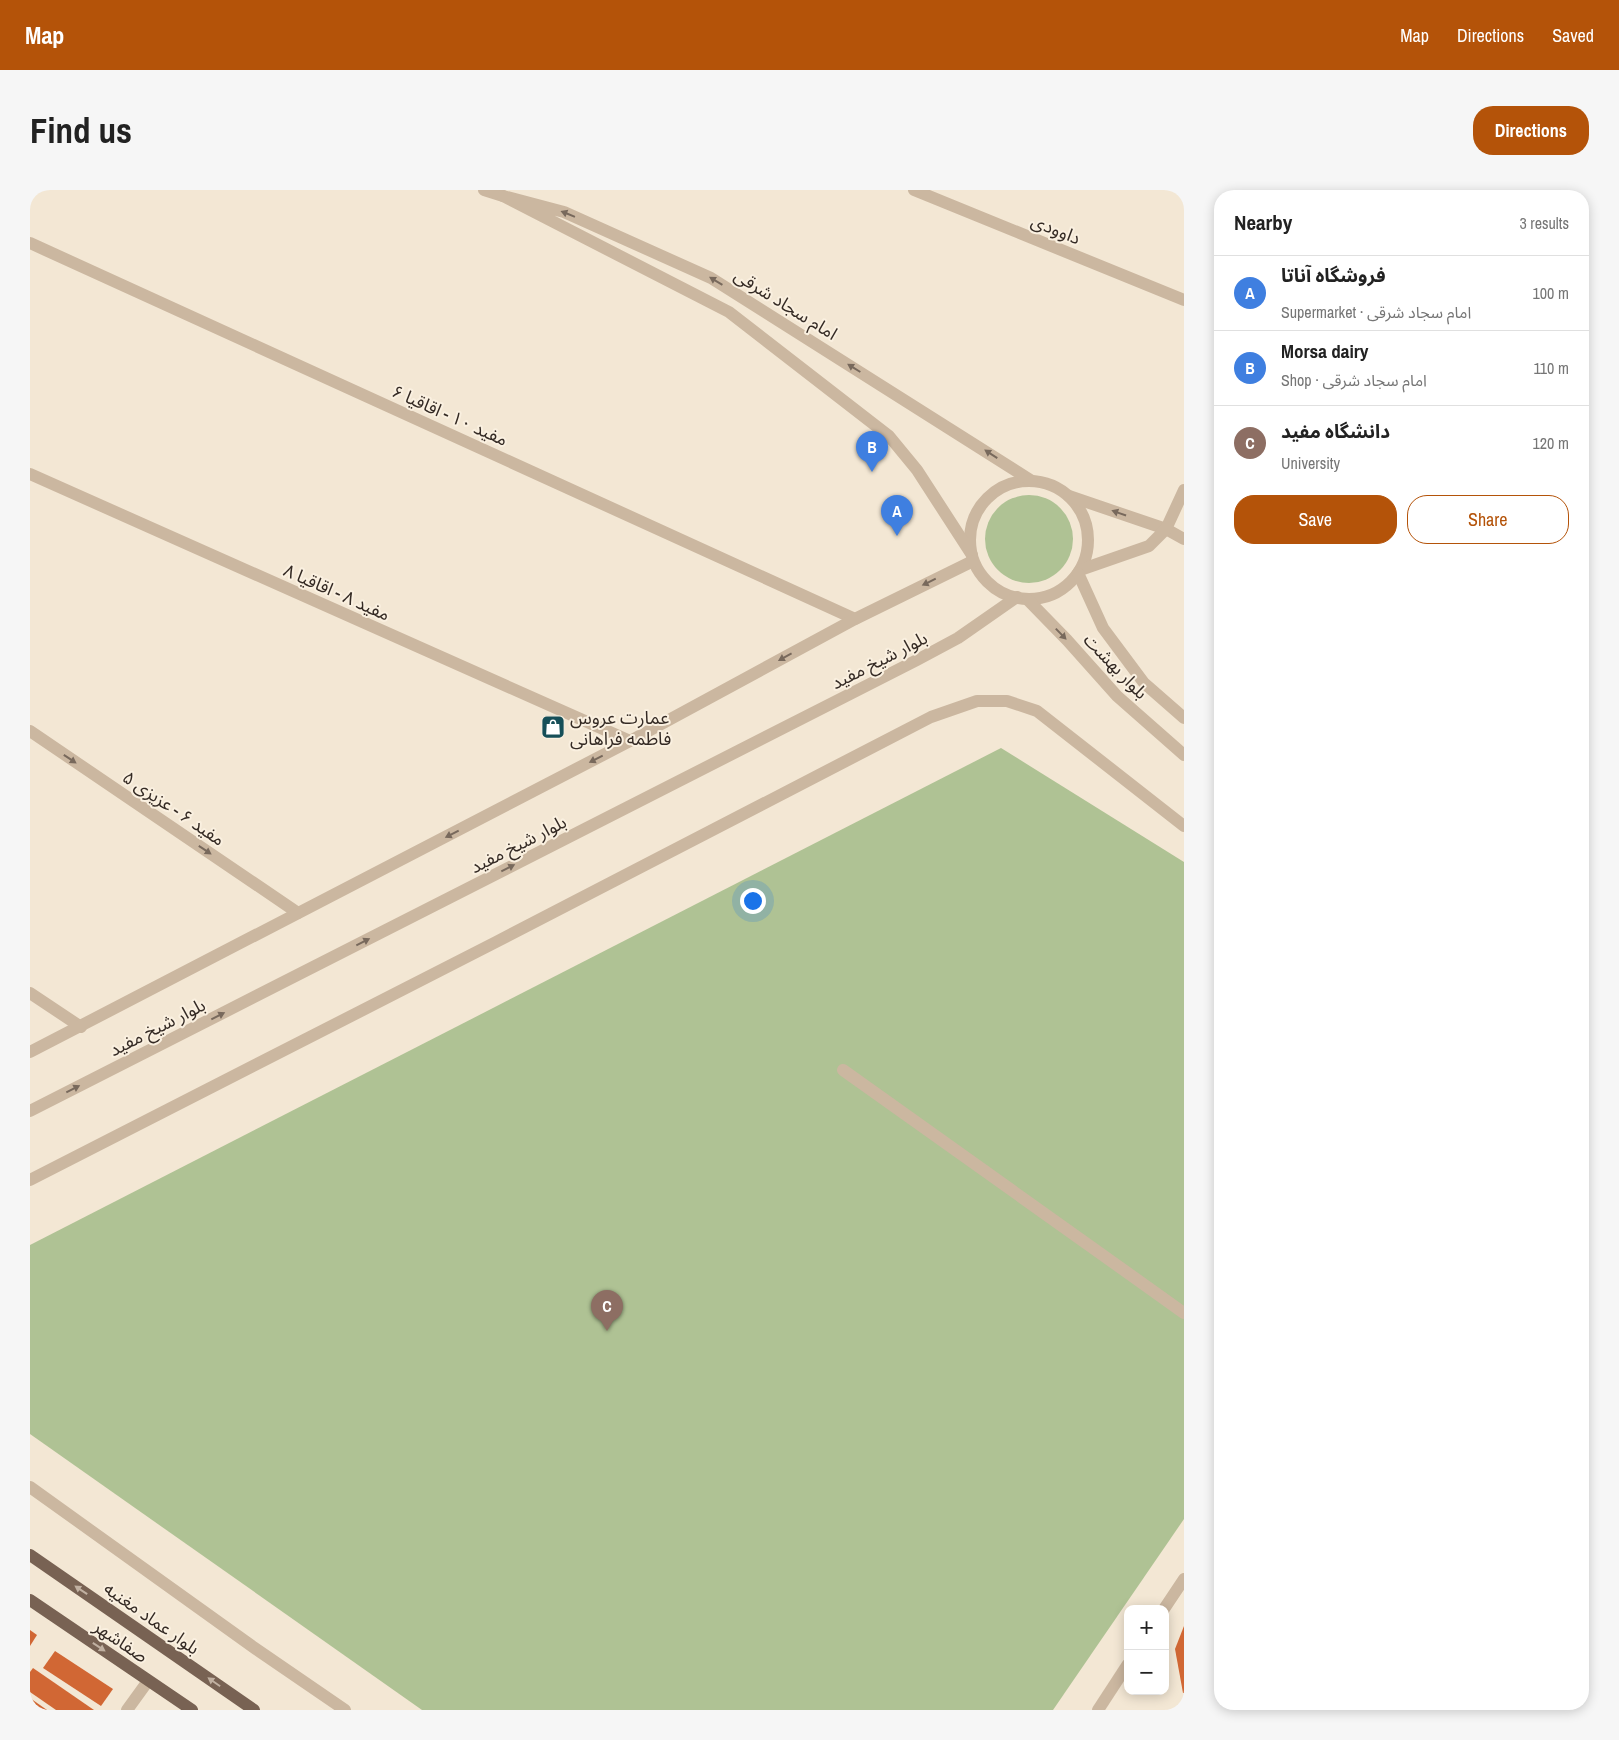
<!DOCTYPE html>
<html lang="en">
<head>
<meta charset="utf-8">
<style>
  body { margin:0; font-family:"Archivo Narrow","Noto Sans Arabic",sans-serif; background:#f6f6f6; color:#222 }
  .controls { position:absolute; right:15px; bottom:15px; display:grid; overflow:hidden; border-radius:10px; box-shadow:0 2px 12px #0003 }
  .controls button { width:45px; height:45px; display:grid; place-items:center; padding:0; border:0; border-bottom:1px solid #e0e0e0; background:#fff; color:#222; font:25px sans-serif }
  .you { position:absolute; left:722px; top:710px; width:18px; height:18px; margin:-12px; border:4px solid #fff; border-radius:50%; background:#1a73e8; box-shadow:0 0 0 8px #1a73e833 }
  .badge { display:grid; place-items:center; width:32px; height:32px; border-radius:50%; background:#b45309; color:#fff; font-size:16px; font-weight:700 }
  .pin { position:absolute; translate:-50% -41px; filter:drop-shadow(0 1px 2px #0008) }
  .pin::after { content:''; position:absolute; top:26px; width:18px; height:15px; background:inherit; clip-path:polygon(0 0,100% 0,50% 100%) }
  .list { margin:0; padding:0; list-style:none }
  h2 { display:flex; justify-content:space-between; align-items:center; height:65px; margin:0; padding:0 20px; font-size:21px }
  h2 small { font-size:16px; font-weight:400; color:#767676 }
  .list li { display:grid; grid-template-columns:32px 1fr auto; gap:15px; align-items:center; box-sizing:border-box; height:75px; padding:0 20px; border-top:1px solid #e0e0e0 }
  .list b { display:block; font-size:19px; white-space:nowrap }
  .list p { margin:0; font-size:16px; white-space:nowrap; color:#767676 }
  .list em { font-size:16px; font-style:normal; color:#767676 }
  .actions { display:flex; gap:10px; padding:15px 20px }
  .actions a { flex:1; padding:11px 0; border:1px solid #b45309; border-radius:20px; text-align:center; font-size:18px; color:#b45309 }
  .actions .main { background:#b45309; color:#fff }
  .map { position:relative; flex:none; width:1154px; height:1520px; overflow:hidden; border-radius:20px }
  header { display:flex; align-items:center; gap:30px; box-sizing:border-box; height:70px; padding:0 25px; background:#b45309; color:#fff }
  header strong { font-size:24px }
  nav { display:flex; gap:28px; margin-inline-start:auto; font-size:18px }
  .intro { display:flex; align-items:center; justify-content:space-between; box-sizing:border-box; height:120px; padding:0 30px }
  h1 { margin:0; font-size:35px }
  .button { padding:12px 22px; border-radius:20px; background:#b45309; color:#fff; font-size:18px; font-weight:700 }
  main { display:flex; gap:30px; padding:0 30px }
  aside { flex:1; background:#fff; border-radius:20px; box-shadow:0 2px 12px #0003 }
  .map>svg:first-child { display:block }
  .green { fill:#afc294 }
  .building { fill:#d16734 }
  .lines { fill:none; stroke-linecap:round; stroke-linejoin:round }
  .minor { stroke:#cbb7a0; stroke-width:12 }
  .major { stroke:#786253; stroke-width:12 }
  .oneway { fill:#78695c }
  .oneway2 { fill:#c0b0a1 }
  .labels { text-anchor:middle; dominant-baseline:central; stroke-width:4; stroke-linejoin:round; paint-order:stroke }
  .street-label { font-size:18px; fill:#342a24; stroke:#faf0e0 }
  .poi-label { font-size:18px; fill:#342a24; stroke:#faf0e0; text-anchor:start }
</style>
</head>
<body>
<header>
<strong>Map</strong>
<nav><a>Map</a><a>Directions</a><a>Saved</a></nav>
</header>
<div class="intro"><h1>Find us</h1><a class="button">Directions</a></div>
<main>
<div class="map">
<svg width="1154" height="1520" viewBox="0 0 1154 1520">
  <rect width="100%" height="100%" fill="#f3e7d4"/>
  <g class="green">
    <circle cx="999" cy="349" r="44"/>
    <path d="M 971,558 L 1154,672 L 1154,1329 L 1023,1520 L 392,1520 L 0,1244 L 0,1055 Z"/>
  </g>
  <g class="building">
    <path d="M 1154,1436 L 1154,1503 L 1153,1503 L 1145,1459 Z"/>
    <path d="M 0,1440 L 7,1445 L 0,1456 Z"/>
    <path d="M 25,1461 L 83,1499 L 71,1516 L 13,1478 Z"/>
    <path d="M 3,1478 L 64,1520 L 26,1520 L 0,1502 L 0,1482 Z"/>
    <path d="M 0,1508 L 17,1520 L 0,1520 Z"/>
  </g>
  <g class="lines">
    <g class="minor">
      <path d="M 454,0 L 473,6"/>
      <path d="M 884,0 L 1154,110"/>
      <path d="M 0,53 L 825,429"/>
      <path d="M 0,284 L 600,551"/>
      <circle cx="999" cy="350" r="59"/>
      <path d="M 1039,306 L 1136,339 L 1154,349"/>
      <path d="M 942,365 L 887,280 L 859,246 L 699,122 L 473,6 L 534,22 L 681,88 L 1002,291"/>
      <path d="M 1050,380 L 1119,356 L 1136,339 L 1154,300"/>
      <path d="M 1048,383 L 1073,438 L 1114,493 L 1154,528"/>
      <path d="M 997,409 L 1037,450 L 1087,506 L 1154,565"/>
      <path d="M 0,541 L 268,723"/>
      <path d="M 0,803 L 51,837"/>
      <path d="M 0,862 L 600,551 L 825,429 L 943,371"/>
      <path d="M 813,880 L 1154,1123"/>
      <path d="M 0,921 L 887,470 L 928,448 L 987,407"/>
      <path d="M 0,990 L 466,752 L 901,527 L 947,511 L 977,511 L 1007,521 L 1154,636"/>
      <path d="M 0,1297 L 226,1459 L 315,1520"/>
      <path d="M 1134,1419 L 1154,1389"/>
      <path d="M 97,1520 L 118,1491"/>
      <path d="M 1068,1520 L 1098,1474"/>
    </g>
    <g class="major">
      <path d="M 0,1365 L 224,1520"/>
      <path d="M 0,1410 L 162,1520"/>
    </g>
  </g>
  <defs><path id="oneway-solid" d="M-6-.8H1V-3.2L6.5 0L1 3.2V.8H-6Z" transform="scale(1.25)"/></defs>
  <g class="oneway">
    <use href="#oneway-solid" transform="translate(538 24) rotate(-158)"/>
    <use href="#oneway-solid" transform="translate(686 91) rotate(-149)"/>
    <use href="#oneway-solid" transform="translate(824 178) rotate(-148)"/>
    <use href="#oneway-solid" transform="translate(961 264) rotate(-147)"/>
    <use href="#oneway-solid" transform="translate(1089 323) rotate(-161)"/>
    <use href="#oneway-solid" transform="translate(899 392) rotate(154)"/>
    <use href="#oneway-solid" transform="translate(1031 444) rotate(46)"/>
    <use href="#oneway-solid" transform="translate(755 467) rotate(151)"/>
    <use href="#oneway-solid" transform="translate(40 569) rotate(34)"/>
    <use href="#oneway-solid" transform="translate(566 569) rotate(153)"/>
    <use href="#oneway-solid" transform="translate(422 644) rotate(153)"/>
    <use href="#oneway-solid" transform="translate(175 660) rotate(34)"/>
    <use href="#oneway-solid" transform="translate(478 678) rotate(-27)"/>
    <use href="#oneway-solid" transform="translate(333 752) rotate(-27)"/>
    <use href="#oneway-solid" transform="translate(188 826) rotate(-27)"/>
    <use href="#oneway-solid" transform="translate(43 899) rotate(-27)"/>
  </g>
  <g class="oneway2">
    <use href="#oneway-solid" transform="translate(51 1400) rotate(-146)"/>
    <use href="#oneway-solid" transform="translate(69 1457) rotate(34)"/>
    <use href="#oneway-solid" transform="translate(184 1492) rotate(-145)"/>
  </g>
  <defs>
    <g id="shop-square" transform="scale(1.25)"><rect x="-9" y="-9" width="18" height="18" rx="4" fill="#164f58" stroke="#faf0e0"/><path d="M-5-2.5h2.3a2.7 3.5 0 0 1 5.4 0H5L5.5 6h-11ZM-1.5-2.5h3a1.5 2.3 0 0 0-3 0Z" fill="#fff"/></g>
  </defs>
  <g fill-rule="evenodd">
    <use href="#shop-square" x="523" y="537"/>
  </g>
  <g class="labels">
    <g class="street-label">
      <text transform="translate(1026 39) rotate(22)">داوودی</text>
      <text transform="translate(756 114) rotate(32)">امام سجاد شرقی</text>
      <text transform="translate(420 225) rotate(24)">مفید ۱۰ - اقاقیا ۶</text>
      <text transform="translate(307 402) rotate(24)">مفید ۸ - اقاقیا ۸</text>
      <text transform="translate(849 470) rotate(-27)">بلوار شیخ مفید</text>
      <text transform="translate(1086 476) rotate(46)">بلوار بهشت</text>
      <text transform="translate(144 618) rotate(34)">مفید ۶ - عزیزی ۵</text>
      <text transform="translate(488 654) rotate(-27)">بلوار شیخ مفید</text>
      <text transform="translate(127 837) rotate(-27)">بلوار شیخ مفید</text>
      <text transform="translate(122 1428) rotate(35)">بلوار عماد مغنیه</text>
      <text transform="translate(91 1451) rotate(34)">صفاشهر</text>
    </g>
    <g class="poi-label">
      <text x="540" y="527">عمارت عروس<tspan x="540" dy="21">فاطمه فراهانی</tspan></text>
    </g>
  </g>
</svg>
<div class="controls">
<button>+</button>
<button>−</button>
</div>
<div class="you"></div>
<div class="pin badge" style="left:867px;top:346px;background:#3f7fe0">A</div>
<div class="pin badge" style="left:842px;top:282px;background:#3f7fe0">B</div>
<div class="pin badge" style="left:577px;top:1141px;background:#8d6e63">C</div>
</div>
<aside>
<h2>Nearby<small>3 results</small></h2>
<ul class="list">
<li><span class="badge" style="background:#3f7fe0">A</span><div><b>فروشگاه آناتا</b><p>Supermarket · امام سجاد شرقی</p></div><em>100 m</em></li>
<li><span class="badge" style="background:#3f7fe0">B</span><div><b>Morsa dairy</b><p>Shop · امام سجاد شرقی</p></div><em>110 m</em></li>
<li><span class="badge" style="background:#8d6e63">C</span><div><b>دانشگاه مفید</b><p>University</p></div><em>120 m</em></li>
</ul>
<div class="actions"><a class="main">Save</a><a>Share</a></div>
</aside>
</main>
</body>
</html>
